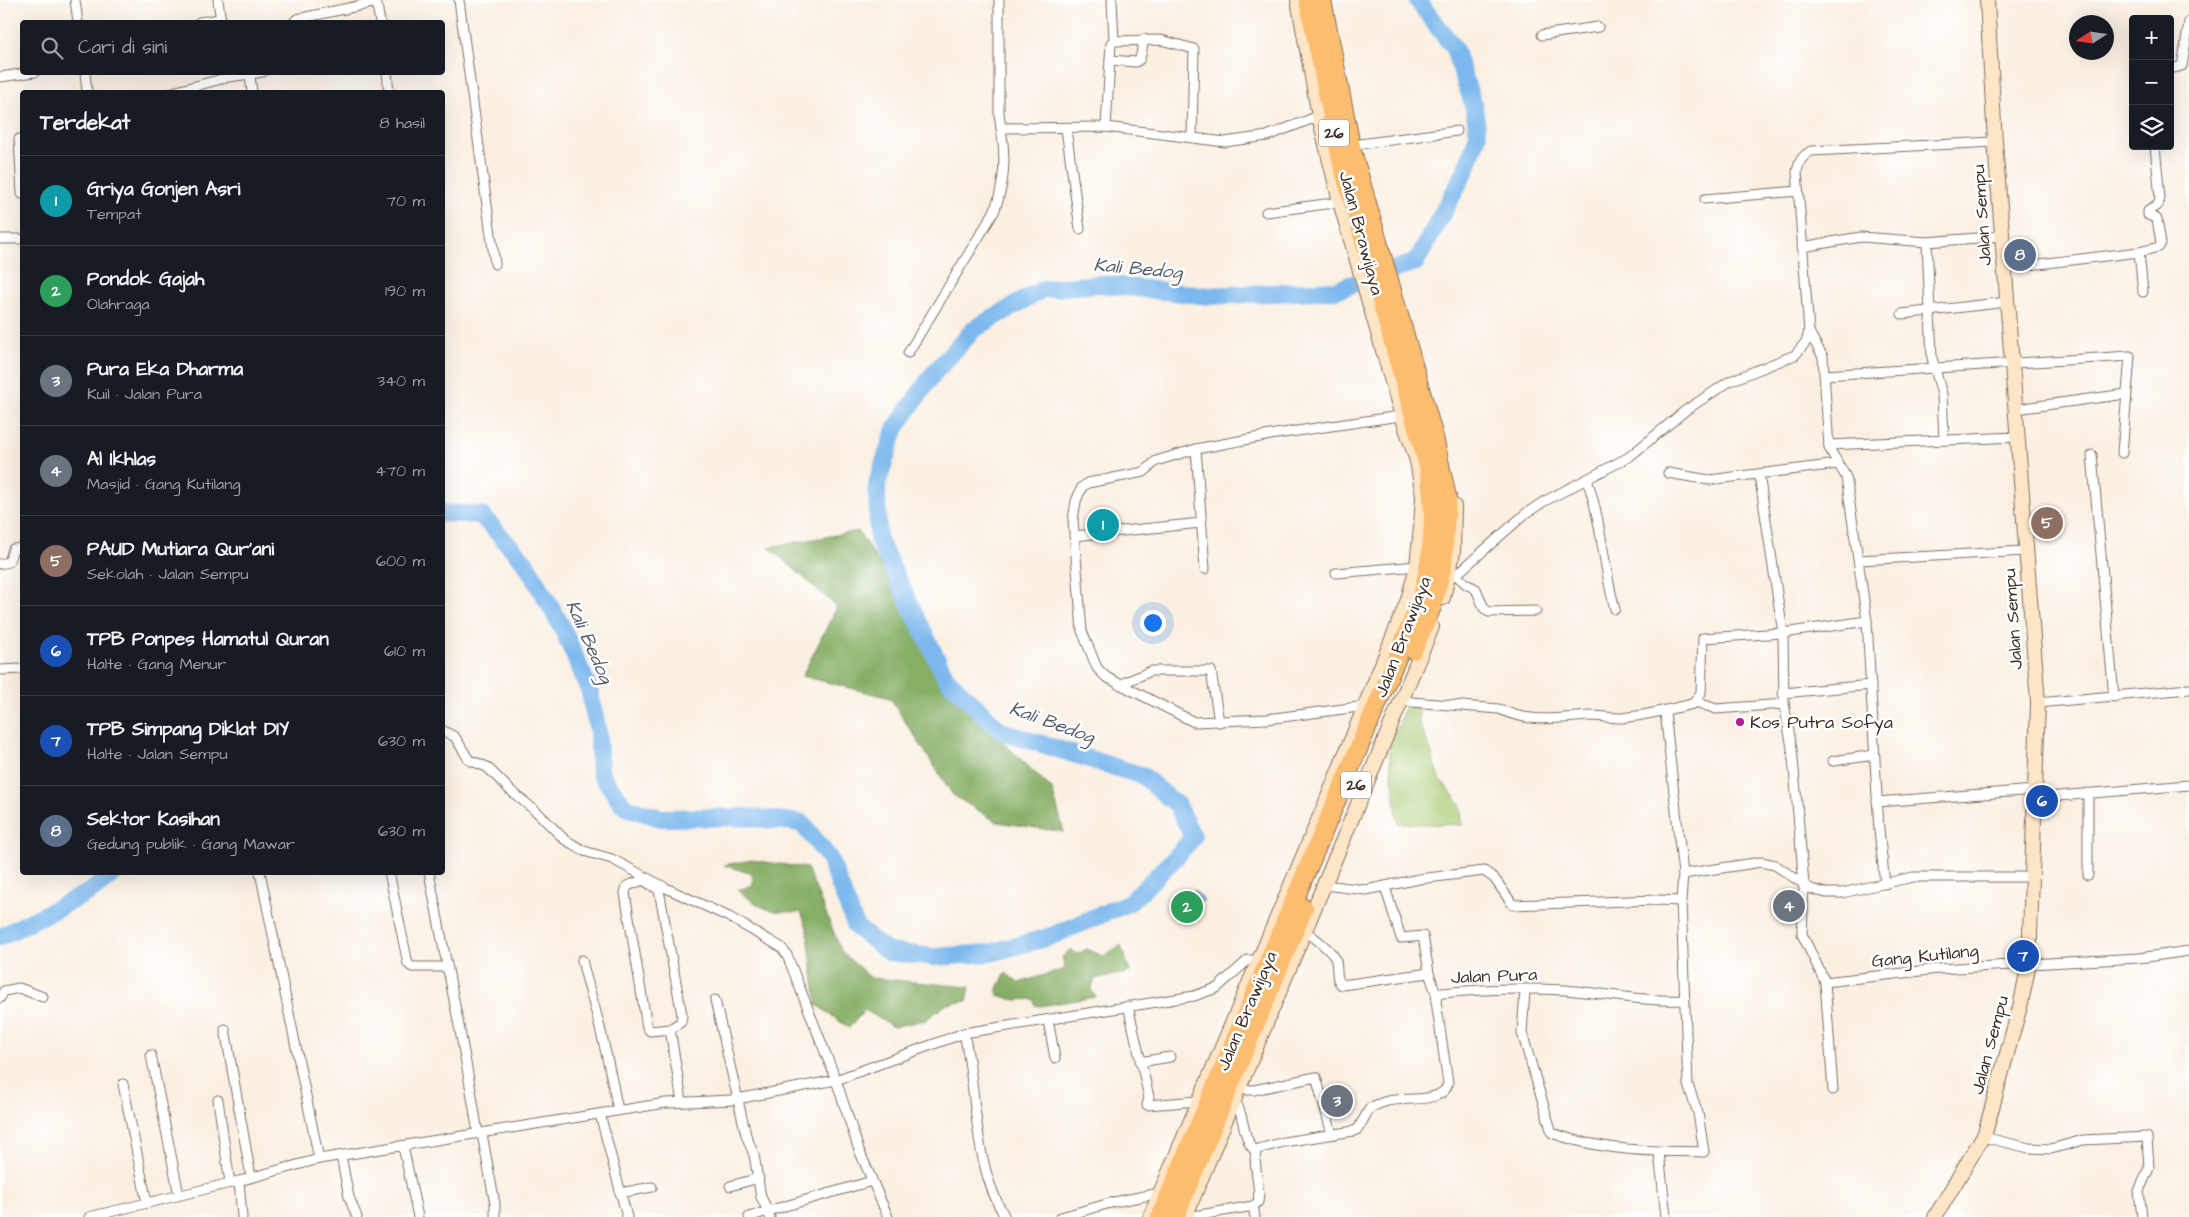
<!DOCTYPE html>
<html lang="id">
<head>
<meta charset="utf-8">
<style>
  body { margin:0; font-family:"Architects Daughter",sans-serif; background:#20242c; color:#f1f3f6 }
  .controls { position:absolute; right:15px; top:15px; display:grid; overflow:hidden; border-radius:5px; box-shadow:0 5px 20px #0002 }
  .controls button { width:45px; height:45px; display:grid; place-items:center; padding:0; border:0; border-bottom:1px solid #363941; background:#171b24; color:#f1f3f6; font:25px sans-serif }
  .compass { position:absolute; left:2069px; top:15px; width:45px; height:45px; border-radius:50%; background:#171b24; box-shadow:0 5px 20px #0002; rotate:258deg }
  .you { position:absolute; left:1152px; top:622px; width:18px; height:18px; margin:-12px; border:4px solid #fff; border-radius:50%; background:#1a73e8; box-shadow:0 0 0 8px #1a73e833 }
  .badge { display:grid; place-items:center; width:32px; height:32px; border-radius:50%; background:#ea580c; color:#fff; font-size:16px; font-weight:700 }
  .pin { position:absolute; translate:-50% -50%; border:2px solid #fff; box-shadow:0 1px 5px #0006 }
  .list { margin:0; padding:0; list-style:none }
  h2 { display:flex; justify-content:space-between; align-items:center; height:65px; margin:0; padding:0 20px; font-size:21px }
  h2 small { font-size:16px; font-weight:400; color:#9ea1a6 }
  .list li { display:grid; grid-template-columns:32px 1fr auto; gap:15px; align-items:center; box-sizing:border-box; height:90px; padding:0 20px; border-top:1px solid #363941 }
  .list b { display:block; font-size:19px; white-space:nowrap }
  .list p { margin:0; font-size:16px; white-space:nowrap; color:#9ea1a6 }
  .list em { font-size:16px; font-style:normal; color:#9ea1a6 }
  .icon { flex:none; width:28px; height:28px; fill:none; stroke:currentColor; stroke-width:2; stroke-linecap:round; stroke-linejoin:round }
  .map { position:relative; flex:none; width:2189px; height:1217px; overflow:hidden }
  .search { position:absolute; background:#171b24; box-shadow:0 5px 20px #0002; left:20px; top:20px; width:425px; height:55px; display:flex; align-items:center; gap:12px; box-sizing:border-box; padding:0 18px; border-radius:5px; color:#9ea1a6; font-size:19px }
  .panel { position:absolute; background:#171b24; box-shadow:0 5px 20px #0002; left:20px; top:90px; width:425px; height:785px; border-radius:5px }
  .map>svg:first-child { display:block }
  .green { fill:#a9ca73; stroke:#727a48 }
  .forest { fill:#86ae65; stroke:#606c42 }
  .water { fill:#7bb8ed; stroke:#5b7186 }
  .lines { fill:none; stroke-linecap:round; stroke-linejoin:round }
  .river { stroke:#7bb8ed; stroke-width:18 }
  .street-casing { stroke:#7e6f62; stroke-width:11 }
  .secondary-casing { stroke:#7e6f62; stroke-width:16 }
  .highway-casing { stroke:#7e6f62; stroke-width:20 }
  .street { stroke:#fff; stroke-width:9 }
  .secondary { stroke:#fee5c5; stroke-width:14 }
  .highway { stroke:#fcbd6f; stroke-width:18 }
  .poi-dot { fill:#b5179e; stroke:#fff; stroke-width:2 }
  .labels { text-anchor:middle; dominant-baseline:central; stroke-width:5; stroke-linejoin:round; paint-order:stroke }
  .shield { fill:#fff; stroke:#766a62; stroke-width:1 }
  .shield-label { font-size:16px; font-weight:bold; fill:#3b2a1e }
  .street-label { font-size:18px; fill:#3b2a1e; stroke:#fff }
  .poi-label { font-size:18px; fill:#3b2a1e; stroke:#fff; text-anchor:start }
  .water-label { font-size:19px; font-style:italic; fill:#515c66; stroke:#fff }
</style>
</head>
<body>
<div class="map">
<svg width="2189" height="1217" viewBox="0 0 2189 1217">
  <rect width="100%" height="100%" fill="#fff"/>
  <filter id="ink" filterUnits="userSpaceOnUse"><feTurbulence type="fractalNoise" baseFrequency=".02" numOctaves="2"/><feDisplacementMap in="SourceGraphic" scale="10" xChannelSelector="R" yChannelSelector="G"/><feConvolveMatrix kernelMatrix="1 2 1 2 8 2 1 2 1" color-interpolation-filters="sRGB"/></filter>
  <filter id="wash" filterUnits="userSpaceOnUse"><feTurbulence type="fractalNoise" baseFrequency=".0096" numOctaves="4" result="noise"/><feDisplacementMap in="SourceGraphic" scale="20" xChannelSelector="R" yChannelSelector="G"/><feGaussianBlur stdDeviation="1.12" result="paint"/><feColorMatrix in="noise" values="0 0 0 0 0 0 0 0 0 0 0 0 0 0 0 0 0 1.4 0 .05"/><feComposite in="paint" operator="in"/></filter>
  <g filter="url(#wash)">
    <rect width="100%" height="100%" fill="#faefe1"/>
    <path class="green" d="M 1405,705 L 1419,705 L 1419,724 L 1430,748 L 1438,776 L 1460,804 L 1463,825 L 1398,823 L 1388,744 L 1398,727 Z"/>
    <g class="forest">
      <path d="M 858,531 L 880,564 L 941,683 L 1052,789 L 1064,832 L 997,822 L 953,795 L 890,698 L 802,676 L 837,607 L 769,547 Z"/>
      <path d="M 752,860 L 807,868 L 842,952 L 871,978 L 970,987 L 967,1001 L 947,1004 L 926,1020 L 893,1027 L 865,1010 L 849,1028 L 817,1005 L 807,928 L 801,912 C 768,912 764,911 738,890 L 753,885 L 752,874 L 724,865 Z"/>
      <path d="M 1121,945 L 1130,972 L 1095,979 L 1091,990 L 1096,997 L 1040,1006 L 1035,1005 L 1034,999 L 1016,1000 L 998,996 L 998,987 L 1006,973 L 1018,983 L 1065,969 L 1062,957 L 1071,949 L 1077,954 L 1087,949 L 1103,956 Z"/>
    </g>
    <path class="water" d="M 1194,890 L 1204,900 L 1179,916 L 1174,913 Z"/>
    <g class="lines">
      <g class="river">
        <path d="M 442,513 L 481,515 L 525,562 L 562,627 L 589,689 L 598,731 L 600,773 L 625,807 L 661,818 L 746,817 L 802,823 L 829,858 L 856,927 L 888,952 L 934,957 L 990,953 L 1049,937 L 1130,902 L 1177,856 L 1193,837 L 1177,805 L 1143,776 L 1001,731 L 946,678 L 878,539 L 877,484 L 895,429 L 933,374 L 974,329 L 1043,289 L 1100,284 L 1209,296 L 1336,290 L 1416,262 L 1466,170 L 1478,135 L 1474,107 L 1454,48 L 1417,0"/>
        <path d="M 0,937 L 91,891 L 115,872"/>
      </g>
    </g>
  </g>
  <g filter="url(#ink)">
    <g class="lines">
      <g class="street-casing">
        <g id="street">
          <path d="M 75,0 L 78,22"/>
          <path d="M 218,0 L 221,22"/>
          <path d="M 376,0 L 380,22"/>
          <path d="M 459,0 L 495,264"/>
          <path d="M 999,0 L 999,113 L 1001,128 L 1106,127 L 1225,142 L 1267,136 L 1319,116"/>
          <path d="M 199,22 L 221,19"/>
          <path d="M 294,22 L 297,19 L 377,2"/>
          <path d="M 1542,35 L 1598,27"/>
          <path d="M 1114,41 L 1161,40 L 1194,49 L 1192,137"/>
          <path d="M 1110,60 L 1136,62 L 1140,59 L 1144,39"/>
          <path d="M 2170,69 L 2182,66 L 2189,22"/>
          <path d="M 85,72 L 87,92"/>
          <path d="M 387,72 L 389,92"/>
          <path d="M 250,76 L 252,92"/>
          <path d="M 0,77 L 35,72"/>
          <path d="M 173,92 L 229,77 L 263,72"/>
          <path d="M 1106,127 L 1111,43 L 1114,41 L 1112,0"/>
          <path d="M 1066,129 L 1080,229"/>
          <path d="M 19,139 L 22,194"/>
          <path d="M 1360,144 L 1457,131"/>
          <path d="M 1705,199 L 1798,191"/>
          <path d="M 1266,212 L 1340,202"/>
          <path d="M 0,239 L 22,239"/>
          <path d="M 1927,242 L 1932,358 L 1942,394 L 1944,440"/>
          <path d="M 1802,247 L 1861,237 L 1927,242 L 2002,236"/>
          <path d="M 2139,252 L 2143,292"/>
          <path d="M 2005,268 L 2139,252 L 2159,247 L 2161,243 L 2157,219 L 2148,215 L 2148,211 L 2158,205 L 2160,198 L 2155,146"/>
          <path d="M 1902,314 L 2007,302"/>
          <path d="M 908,353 L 994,212 C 1005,185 1006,156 1001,128"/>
          <path d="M 1824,375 L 2130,356 L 2122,453"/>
          <path d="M 2016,409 L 2126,394"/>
          <path d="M 1829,445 L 2018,437"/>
          <path d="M 1196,449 L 1205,569"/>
          <path d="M 2092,455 L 2114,697"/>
          <path d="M 1668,473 L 1709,480 L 1838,464"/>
          <path d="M 1587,480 C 1602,522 1603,566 1615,609"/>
          <path d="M 1074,536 L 1201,523"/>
          <path d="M 1859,560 L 2026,551"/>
          <path d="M 0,564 L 9,562 L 13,549 L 22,548"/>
          <path d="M 1336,573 L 1417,566"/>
          <path d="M 1456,575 L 1466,584 L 1476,589 L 1484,608 L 1489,612 L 1536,611"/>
          <path d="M 1449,576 L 1456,575 L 1525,514 L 1543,502 L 1629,457 L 1686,410 L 1730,381 L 1795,355 L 1806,342 L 1809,332 L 1797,172 C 1799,161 1802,156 1811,151 L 1995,142"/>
          <path d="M 1867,621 L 1879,830 L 1885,884"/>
          <path d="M 0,670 L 22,669"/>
          <path d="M 1119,685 L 1151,671 L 1211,671 L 1219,722"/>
          <path d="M 1783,693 L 1871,685"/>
          <path d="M 1403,699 L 1412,702 L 1499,709 C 1532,724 1555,718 1590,716 C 1600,716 1611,718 1621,718 C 1646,716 1669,709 1693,704 L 1701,693 L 1703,638 L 1783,633 L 1867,621 L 1846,477 L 1829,448 L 1823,357 L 1809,332"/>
          <path d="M 1696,702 L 1716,709 L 1784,704 L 1783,633 L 1759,474"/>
          <path d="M 2038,703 L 2189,689"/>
          <path d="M 1784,704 L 1792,748 L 1797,803 L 1804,885 L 1802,934 L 1825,982 L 1833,1090"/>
          <path d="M 1366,706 L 1267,719 L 1194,722 L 1106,677 L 1097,668 L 1082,631 L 1073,520 L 1076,501 L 1082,487 L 1088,483 L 1144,472 L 1156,461 L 1196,449 L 1276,434 L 1407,415"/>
          <path d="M 1665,712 L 1683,874"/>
          <path d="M 442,730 L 455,737 L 469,760 L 487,767 L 510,790 L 538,813 L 564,839 L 584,851 L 612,859 L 666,888 L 729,917 L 781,947 L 787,955 L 836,1080 L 859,1150 L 888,1217"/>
          <path d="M 1833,761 L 1874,755"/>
          <path d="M 2088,793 L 2088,875"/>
          <path d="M 2035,798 L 2189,785"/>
          <path d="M 1877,802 L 2035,790"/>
          <path d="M 260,872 L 319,1159"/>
          <path d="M 389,872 L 408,964 L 412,967 L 447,967"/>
          <path d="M 429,872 C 445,960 465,1046 478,1134"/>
          <path d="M 643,880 L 659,890 L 682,1015 L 681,1022 L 670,1029 L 650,1031 L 647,1027 L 625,893 L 627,886 Z"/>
          <path d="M 1324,885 L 1366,890 L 1419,879 L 1484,871 L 1494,878 L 1513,905 L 1657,900 L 1681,901"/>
          <path d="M 1385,887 L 1401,938 L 1423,936 L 1429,973 L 1437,996"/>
          <path d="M 1304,932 C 1312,934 1331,951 1335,958 C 1339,967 1334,979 1342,985 L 1429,973"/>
          <path d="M 582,960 C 586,979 592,997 597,1016 C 605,1047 612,1079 618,1110"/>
          <path d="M 1825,982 L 1938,969 L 2139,958 L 2189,951"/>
          <path d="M 1525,991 L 1522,1033 L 1552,1133 C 1585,1145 1623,1150 1658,1151 C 1674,1152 1688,1151 1704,1152 L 1698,1113 L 1688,1085 L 1681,901 L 1683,874 L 1761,862 L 1775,865 L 1811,889 L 1826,893 L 1842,893 L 1913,877 L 2032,877"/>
          <path d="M 0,998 L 4,991 L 19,988 L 43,997"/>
          <path d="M 715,1000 L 746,1135 L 754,1155 L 761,1197 L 768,1211 L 749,1217"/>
          <path d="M 1128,1006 L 1149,1097 L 1147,1105 L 1198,1101"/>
          <path d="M 1048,1020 L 1055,1058"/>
          <path d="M 225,1029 L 251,1177"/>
          <path d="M 670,1029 L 682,1102"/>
          <path d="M 964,1033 C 978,1094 972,1162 1005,1217"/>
          <path d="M 151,1055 L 179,1195"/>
          <path d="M 1140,1062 L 1170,1057"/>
          <path d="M 123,1084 L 147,1203"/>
          <path d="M 1240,1086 L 1248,1090 L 1254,1090 L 1316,1077 L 1332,1134"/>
          <path d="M 1234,1099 C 1245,1114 1242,1139 1255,1151"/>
          <path d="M 218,1100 L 230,1183"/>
          <path d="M 600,1114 L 627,1217"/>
          <path d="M 482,1134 L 495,1204 L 495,1217"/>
          <path d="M 1983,1137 L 2029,1148 L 2051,1149 L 2083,1140 L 2147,1137 L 2149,1168 L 2139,1191 L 2142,1217"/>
          <path d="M 403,1146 L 418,1217"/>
          <path d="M 1659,1152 L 1666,1217"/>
          <path d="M 341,1156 L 349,1197 L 357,1217"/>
          <path d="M 239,1181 L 242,1217"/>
          <path d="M 730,1186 L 759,1178"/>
          <path d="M 620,1193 L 652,1187"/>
          <path d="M 1253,1206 L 1255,1217"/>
          <path d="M 1185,1215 L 1194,1216 L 1253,1206 L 1258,1202 C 1262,1189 1250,1156 1258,1149 L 1284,1142 L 1354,1131 L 1358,1129 L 1370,1108 C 1376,1105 1382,1102 1388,1101 C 1405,1097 1444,1104 1448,1083 L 1436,1001 L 1437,996 L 1442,993 C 1482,989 1524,988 1565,990 C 1605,993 1643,1002 1684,1000"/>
          <path d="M 89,1217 L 239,1181 L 319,1159 L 666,1103 L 732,1100 L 836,1080 L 964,1033 L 1194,996 L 1217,988 L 1248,960 L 1258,960"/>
          <path d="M 770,1217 L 768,1211 L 872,1181"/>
          <path d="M 1061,1217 L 1114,1202 L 1160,1193"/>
        </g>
      </g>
      <g class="secondary-casing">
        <g id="secondary">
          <path d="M 1443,598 L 1453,553 L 1454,506"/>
          <path d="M 1150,1217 L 1326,802 L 1408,600 L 1417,566 L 1421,527 L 1423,496 L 1417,461 L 1402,416 L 1340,202 L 1319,116 L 1298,0"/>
          <path d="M 1185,1217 L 1432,627"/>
          <path d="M 1935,1217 L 1985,1133 L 2021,1003 L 2029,963 L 2038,703 L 1995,142 L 1987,0"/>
        </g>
      </g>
      <g class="highway-casing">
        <g id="highway">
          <path d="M 1322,0 L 1352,151 L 1434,437 L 1447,497 L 1443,565 L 1432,607 L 1413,650"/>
          <path d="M 1160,1217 L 1420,603 C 1433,555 1437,516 1428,466 L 1341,160 L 1308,0"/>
          <path d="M 1175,1217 L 1304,908"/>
        </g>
      </g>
      <use href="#street" class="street"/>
      <use href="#secondary" class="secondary"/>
      <use href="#highway" class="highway"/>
    </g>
  </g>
  <circle class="poi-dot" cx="1740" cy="722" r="5"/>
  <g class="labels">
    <g class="shield">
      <rect x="1319" y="119.5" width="30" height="27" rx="4"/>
      <rect x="1341" y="771.5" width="30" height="27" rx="4"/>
    </g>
    <g class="shield-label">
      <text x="1334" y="133">26</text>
      <text x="1356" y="785">26</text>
    </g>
    <g class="street-label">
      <text transform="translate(1982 215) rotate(-94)">Jalan Sempu</text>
      <text transform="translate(1361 233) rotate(75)">Jalan Brawijaya</text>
      <text transform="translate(2013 619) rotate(-94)">Jalan Sempu</text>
      <text transform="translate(1403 637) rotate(-69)">Jalan Brawijaya</text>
      <text transform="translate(1925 956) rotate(-6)">Gang Kutilang</text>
      <text transform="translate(1494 976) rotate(-2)">Jalan Pura</text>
      <text transform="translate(1247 1011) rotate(-67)">Jalan Brawijaya</text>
      <text transform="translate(1990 1045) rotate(-75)">Jalan Sempu</text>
    </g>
    <g class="poi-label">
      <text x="1750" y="722">Kos Putra Sofya</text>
    </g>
    <g class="water-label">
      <text transform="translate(1138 269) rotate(5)">Kali Bedog</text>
      <text transform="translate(589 642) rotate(66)">Kali Bedog</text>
      <text transform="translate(1052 723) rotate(20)">Kali Bedog</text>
    </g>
  </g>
</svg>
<div class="controls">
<button>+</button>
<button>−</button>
<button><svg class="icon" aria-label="layers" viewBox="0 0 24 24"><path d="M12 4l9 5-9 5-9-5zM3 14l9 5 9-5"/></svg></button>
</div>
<svg class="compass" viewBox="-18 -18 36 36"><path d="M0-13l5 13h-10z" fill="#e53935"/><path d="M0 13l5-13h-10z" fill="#9ea1a6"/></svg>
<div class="you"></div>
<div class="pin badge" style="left:1103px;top:525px;background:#0f9aa8">1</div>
<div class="pin badge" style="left:1187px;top:907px;background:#2e9e5b">2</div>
<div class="pin badge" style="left:1337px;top:1101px;background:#6b7280">3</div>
<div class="pin badge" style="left:1789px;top:906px;background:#6b7280">4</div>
<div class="pin badge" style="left:2047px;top:523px;background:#8d6e63">5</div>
<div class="pin badge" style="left:2042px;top:801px;background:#1a4fb4">6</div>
<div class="pin badge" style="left:2023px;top:956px;background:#1a4fb4">7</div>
<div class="pin badge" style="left:2020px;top:255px;background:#5c6f8a">8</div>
<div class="search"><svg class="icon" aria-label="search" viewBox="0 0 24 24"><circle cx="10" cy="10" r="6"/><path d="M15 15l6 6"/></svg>Cari di sini</div>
<section class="panel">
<h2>Terdekat<small>8 hasil</small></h2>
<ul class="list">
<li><span class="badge" style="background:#0f9aa8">1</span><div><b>Griya Gonjen Asri</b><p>Tempat</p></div><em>70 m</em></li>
<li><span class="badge" style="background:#2e9e5b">2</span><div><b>Pondok Gajah</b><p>Olahraga</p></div><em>190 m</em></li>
<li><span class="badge" style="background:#6b7280">3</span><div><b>Pura Eka Dharma</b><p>Kuil · Jalan Pura</p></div><em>340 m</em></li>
<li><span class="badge" style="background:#6b7280">4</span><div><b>Al Ikhlas</b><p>Masjid · Gang Kutilang</p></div><em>470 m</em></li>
<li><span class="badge" style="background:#8d6e63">5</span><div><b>PAUD Mutiara Qur'ani</b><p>Sekolah · Jalan Sempu</p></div><em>600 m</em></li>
<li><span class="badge" style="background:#1a4fb4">6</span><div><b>TPB Ponpes Hamatul Quran</b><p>Halte · Gang Menur</p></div><em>610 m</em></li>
<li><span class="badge" style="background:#1a4fb4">7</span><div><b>TPB Simpang Diklat DIY</b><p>Halte · Jalan Sempu</p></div><em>630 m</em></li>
<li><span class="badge" style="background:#5c6f8a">8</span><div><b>Sektor Kasihan</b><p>Gedung publik · Gang Mawar</p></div><em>630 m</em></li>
</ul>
</section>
</div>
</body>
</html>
